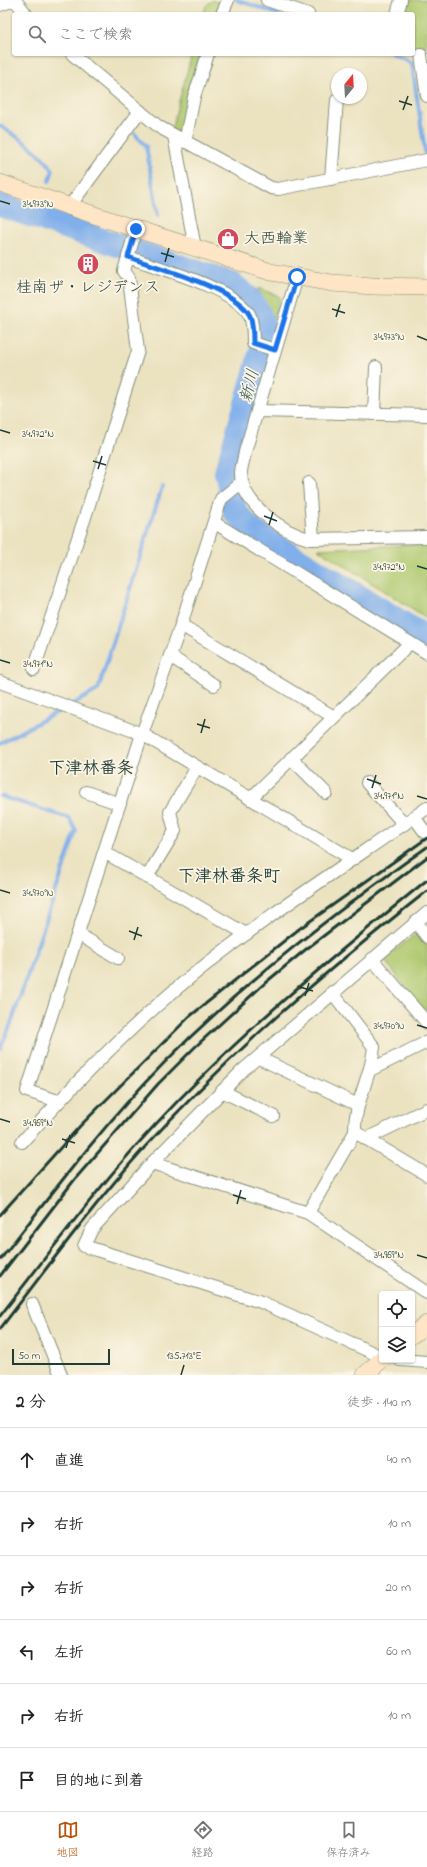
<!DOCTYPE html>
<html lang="ja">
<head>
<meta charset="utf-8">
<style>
  body { margin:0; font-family:"Indie Flower","Klee One",sans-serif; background:#f2f2f2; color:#222 }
  .controls { position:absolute; right:12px; bottom:12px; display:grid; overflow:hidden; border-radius:4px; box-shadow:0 1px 3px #0004 }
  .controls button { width:36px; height:36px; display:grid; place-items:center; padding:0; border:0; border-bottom:1px solid #e0e0e0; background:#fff; color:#222; font:20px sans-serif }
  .compass { position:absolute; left:331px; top:68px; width:36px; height:36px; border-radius:50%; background:#fff; box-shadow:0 1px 3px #0004; rotate:18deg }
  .scale { position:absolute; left:12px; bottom:10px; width:98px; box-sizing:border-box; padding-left:4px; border:2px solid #1f3d34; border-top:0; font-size:11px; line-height:14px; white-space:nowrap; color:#1f3d34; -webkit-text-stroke:3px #fcf5e5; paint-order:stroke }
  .stop { position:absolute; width:12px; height:12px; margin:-9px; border:3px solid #1a73e8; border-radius:50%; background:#fff }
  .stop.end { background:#1a73e8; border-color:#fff; box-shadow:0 1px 4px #0008 }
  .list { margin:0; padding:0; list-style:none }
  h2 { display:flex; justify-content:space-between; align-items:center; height:52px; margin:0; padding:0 16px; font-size:17px }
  h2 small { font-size:13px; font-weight:400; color:#767676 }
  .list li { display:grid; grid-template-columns:26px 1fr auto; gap:12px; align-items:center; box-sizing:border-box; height:64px; padding:0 16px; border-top:1px solid #e0e0e0 }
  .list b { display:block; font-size:15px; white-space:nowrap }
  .list em { font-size:13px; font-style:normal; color:#767676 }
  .icon { flex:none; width:22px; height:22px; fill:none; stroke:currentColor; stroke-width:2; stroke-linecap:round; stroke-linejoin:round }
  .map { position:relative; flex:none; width:427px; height:1375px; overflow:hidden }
  .search { position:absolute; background:#fff; box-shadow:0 1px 3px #0004; left:12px; right:12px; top:12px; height:44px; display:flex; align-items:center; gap:10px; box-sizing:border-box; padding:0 14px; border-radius:4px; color:#767676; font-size:15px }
  .sheet { height:436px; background:#fff }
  nav { display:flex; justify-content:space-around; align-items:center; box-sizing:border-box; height:56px; border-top:1px solid #e0e0e0; background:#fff; font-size:11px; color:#767676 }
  nav a { display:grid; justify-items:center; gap:2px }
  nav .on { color:#b45309 }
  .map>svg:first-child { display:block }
  .green { fill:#afc96f; stroke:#678352 }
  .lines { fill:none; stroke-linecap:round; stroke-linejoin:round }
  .stream { stroke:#80afeb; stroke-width:4 }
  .river { stroke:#80afeb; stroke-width:24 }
  .street-casing { stroke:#85907a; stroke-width:14 }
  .secondary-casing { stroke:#85907a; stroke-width:18 }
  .street { stroke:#fff; stroke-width:12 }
  .secondary { stroke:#fde5c5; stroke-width:17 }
  .rail { stroke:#1f3d34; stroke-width:3 }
  .route { stroke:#1a73e8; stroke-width:5 }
  .ticks { fill:none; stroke:#1f3d34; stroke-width:1.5 }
  .labels { text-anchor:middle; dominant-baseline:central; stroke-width:3.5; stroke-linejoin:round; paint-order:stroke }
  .poi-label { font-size:16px; fill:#1f3d34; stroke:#fcf5e5; text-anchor:start }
  .water-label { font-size:17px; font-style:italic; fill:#375a62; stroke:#fcf5e5 }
  .neighbourhood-label { font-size:17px; font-weight:bold; fill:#1f3d34; stroke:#fcf5e5 }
  .ticks-label { font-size:10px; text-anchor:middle; fill:#1f3d34; stroke:#fcf5e5; stroke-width:3.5; stroke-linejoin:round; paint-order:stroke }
</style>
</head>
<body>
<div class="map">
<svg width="427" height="1375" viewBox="0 0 427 1375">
  <rect width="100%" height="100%" fill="#fcf5e5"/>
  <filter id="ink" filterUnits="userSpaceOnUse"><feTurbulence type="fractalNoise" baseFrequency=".025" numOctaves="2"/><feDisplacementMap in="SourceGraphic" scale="8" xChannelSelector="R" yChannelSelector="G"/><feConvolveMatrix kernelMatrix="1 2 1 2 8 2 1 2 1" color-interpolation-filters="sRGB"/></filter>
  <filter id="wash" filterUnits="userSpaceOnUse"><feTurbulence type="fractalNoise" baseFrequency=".012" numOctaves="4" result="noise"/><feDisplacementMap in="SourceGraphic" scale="16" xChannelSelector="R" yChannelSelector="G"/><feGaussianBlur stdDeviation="0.9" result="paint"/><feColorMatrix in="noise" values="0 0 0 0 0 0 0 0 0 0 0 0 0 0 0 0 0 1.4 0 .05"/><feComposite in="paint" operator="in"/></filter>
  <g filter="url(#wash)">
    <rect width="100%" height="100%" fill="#ebe2c0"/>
    <g class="green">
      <path d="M 212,0 L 218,2 L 220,4 L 216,14 L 203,14 L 206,6 Z"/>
      <path d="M 409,0 L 427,0 L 427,47 L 421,48 L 413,46 L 413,14 L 404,14 Z"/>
      <path d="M 192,54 L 200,54 L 179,133 L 171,130 Z"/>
      <path d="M 259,288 L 280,297 L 273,319 L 268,307 L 258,290 Z"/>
      <path d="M 427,544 L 427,618 L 318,549 Z"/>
      <path d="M 416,934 L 421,936 L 427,944 L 427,1014 L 385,961 L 387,956 Z"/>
    </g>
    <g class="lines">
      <g class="stream">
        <path d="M 237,0 L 278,14"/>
        <path d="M 392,54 L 407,60 L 412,64 L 426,158"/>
        <path d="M 0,126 C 20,138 39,151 53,170 L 49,181"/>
        <path d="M 135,134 L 146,146 L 158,215"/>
        <path d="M 71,705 L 98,690 L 162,487"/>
        <path d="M 0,743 L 65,708"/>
        <path d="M 0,796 L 69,818 L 76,831 L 11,1024 L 0,1049"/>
      </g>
      <path class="river" d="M 0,205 L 232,284 L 250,299 L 260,315 L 265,333 L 257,366 L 226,472 L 235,512 L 254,532 L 427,638"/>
    </g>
  </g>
  <g filter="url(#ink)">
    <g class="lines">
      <g class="street-casing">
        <g id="street">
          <path d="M 15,0 L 26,14"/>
          <path d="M 267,0 L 308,14"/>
          <path d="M 0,5 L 14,0"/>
          <path d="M 222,14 L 228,0"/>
          <path d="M 397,14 L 401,0"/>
          <path d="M 72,54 L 159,127 L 271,188 L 278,189 L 427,160"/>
          <path d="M 421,55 L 427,96"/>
          <path d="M 174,136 L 195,248"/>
          <path d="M 185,142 L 194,97 L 208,54"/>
          <path d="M 331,179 L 337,100"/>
          <path d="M 69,207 L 140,111"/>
          <path d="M 128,257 C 155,267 238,289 250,316 C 253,324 253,335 253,343 L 275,350"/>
          <path d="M 297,277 L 245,452 C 244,459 241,467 241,473 C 241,504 283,532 309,539 L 427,537"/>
          <path d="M 257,411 L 427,415"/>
          <path d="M 374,414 L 376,367"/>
          <path d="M 309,483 L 313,539"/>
          <path d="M 215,523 L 427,653"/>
          <path d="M 181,625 L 334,717"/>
          <path d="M 170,656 L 214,685"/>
          <path d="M 34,669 L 85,517 L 138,351 L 129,278 L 124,271 L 136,229"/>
          <path d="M 0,682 L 142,734 L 352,859"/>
          <path d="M 291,758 L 326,793"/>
          <path d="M 367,783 L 404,824"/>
          <path d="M 86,792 L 120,804"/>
          <path d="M 250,799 L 410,643"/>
          <path d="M 414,817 L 425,832"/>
          <path d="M 104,852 L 246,934"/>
          <path d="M 147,877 L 175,831 L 170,812 L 197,767"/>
          <path d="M 416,922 L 427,937"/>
          <path d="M 78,934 L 118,958"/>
          <path d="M 372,959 L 427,1023"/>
          <path d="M 259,1058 L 358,1105"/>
          <path d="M 370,1070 L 427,1042"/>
          <path d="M 222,1091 L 273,1116"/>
          <path d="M 58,1101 L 27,1091 L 142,734 L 181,625 L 221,499 L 242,482"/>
          <path d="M 355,1132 L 427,1175"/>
          <path d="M 366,1139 L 427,1109"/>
          <path d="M 22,1142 C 74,1084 128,1028 188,979 C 264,917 347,864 427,808"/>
          <path d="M 152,1163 L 308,1213 L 427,1293"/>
          <path d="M 308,1213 L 355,1132 C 354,1111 363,1092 369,1071 C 372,1063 373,1055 374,1047 L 332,992"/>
          <path d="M 32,1304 L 61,1375"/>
          <path d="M 382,1357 L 261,1302 L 84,1246 L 92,1229 L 152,1163 L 243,1070 L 427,913"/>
          <path d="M 400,1360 L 427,1362"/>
        </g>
      </g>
      <g class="secondary-casing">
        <g id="secondary">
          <path d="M 0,183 L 127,226 L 271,272 L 332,283 L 373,286 L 427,287"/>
          <path d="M 412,1335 L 427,1324"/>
          <path d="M 365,1375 L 382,1359"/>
        </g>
      </g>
      <use href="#street" class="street"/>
      <use href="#secondary" class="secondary"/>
      <g class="rail">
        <path d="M 0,1215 L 80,1126 L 189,1017 L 299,929 L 427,838"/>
        <path d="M 0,1260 C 52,1193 104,1124 164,1063 C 244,982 334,913 427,847"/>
        <path d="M 0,1276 L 75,1179 L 158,1084 L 195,1047 L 265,983 L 305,950 L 427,857"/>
        <path d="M 0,1316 C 51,1251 99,1185 155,1125 C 238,1035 332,957 427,880"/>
        <path d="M 0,1329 C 47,1268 93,1205 144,1148 C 230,1053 327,970 427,891"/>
      </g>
    </g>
  </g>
  <g class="lines" filter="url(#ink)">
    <path class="route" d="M 136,229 L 128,257 C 155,267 238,289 250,316 C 253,323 253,335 253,343 L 275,350 L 297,277"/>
  </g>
  <path class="ticks" d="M 399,101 L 412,105M 403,110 L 408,96M 0,201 L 10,204M 161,253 L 174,257M 165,262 L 169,248M 332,309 L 345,313M 336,317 L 340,304M 417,336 L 427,340M 0,430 L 10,433M 93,461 L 106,465M 98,469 L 102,456M 264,516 L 277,521M 269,525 L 273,512M 417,566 L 427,569M 0,660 L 10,663M 197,724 L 210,728M 201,733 L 205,719M 367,779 L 381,784M 372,788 L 376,775M 417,796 L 427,799M 0,890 L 10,893M 129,931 L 142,936M 134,940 L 138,927M 300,987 L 313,991M 305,996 L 309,983M 417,1025 L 427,1028M 0,1119 L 10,1122M 62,1139 L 75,1143M 66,1148 L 70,1135M 233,1195 L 246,1199M 237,1204 L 241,1190M 417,1255 L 427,1258M 181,1375 L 184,1365"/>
  <defs>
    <g id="shop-disc" transform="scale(1.15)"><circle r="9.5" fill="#d1495b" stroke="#fcf5e5"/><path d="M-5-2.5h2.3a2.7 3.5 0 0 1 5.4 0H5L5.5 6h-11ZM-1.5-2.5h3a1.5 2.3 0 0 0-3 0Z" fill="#fff"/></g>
    <g id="building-disc" transform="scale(1.15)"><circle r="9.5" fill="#d1495b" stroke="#fcf5e5"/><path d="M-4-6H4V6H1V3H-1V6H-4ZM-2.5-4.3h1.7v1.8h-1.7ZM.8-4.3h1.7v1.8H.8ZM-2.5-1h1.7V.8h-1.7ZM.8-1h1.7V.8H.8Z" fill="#fff"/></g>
  </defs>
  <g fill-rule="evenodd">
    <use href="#shop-disc" x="228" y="239"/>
    <use href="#building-disc" x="88" y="264"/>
  </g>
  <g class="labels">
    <g class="poi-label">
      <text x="244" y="239">大西輪業</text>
      <text x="88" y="288" text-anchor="middle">桂南ザ・レジデンス</text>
    </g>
    <g class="water-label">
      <text transform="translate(250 386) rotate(-75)">新川</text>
    </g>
    <g class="neighbourhood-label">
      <text x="91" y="768">下津林番条</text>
      <text x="229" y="876">下津林番条町</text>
    </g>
  </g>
  <g class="ticks-label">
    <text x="38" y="207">34.973°N</text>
    <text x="389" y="340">34.973°N</text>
    <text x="38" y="437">34.972°N</text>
    <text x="389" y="570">34.972°N</text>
    <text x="38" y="667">34.971°N</text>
    <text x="389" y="799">34.971°N</text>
    <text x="38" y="896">34.970°N</text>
    <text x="389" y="1029">34.970°N</text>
    <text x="38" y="1126">34.969°N</text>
    <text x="389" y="1258">34.969°N</text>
    <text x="184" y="1359">135.713°E</text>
  </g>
</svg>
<div class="controls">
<button><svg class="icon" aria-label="locate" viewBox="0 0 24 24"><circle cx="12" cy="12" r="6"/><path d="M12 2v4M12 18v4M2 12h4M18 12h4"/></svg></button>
<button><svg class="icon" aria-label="layers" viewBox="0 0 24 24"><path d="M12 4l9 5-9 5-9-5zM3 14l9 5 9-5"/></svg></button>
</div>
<svg class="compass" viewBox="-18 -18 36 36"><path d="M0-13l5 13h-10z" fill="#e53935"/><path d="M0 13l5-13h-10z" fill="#767676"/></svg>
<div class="scale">50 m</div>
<div class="stop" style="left:297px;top:277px"></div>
<div class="stop end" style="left:136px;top:229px"></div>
<div class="search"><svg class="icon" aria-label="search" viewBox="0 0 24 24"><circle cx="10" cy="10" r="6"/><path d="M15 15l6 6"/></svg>ここで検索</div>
</div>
<section class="sheet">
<h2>2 分<small>徒歩 · 140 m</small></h2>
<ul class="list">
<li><svg class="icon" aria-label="ahead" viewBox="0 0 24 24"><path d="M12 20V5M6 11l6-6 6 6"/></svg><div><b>直進</b></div><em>40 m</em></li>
<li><svg class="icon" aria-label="right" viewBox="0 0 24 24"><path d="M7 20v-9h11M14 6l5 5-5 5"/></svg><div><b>右折</b></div><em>10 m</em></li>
<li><svg class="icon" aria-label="right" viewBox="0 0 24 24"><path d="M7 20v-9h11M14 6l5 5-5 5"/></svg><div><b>右折</b></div><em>20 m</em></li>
<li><svg class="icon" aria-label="left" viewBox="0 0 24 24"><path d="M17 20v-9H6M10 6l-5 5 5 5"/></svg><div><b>左折</b></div><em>60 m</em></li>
<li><svg class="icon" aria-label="right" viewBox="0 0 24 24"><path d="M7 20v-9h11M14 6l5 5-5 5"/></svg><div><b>右折</b></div><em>10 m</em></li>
<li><svg class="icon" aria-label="arrive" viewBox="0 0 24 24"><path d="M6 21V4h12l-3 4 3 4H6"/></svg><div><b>目的地に到着</b></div></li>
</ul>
</section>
<nav>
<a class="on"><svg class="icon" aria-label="map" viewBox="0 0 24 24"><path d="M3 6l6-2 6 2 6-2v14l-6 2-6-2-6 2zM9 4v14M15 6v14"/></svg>地図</a>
<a><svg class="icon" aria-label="directions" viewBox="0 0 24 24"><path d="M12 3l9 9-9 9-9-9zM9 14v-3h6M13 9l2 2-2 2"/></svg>経路</a>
<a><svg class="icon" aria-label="saved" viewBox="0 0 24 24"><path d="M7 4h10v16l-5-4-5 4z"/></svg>保存済み</a>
</nav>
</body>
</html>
